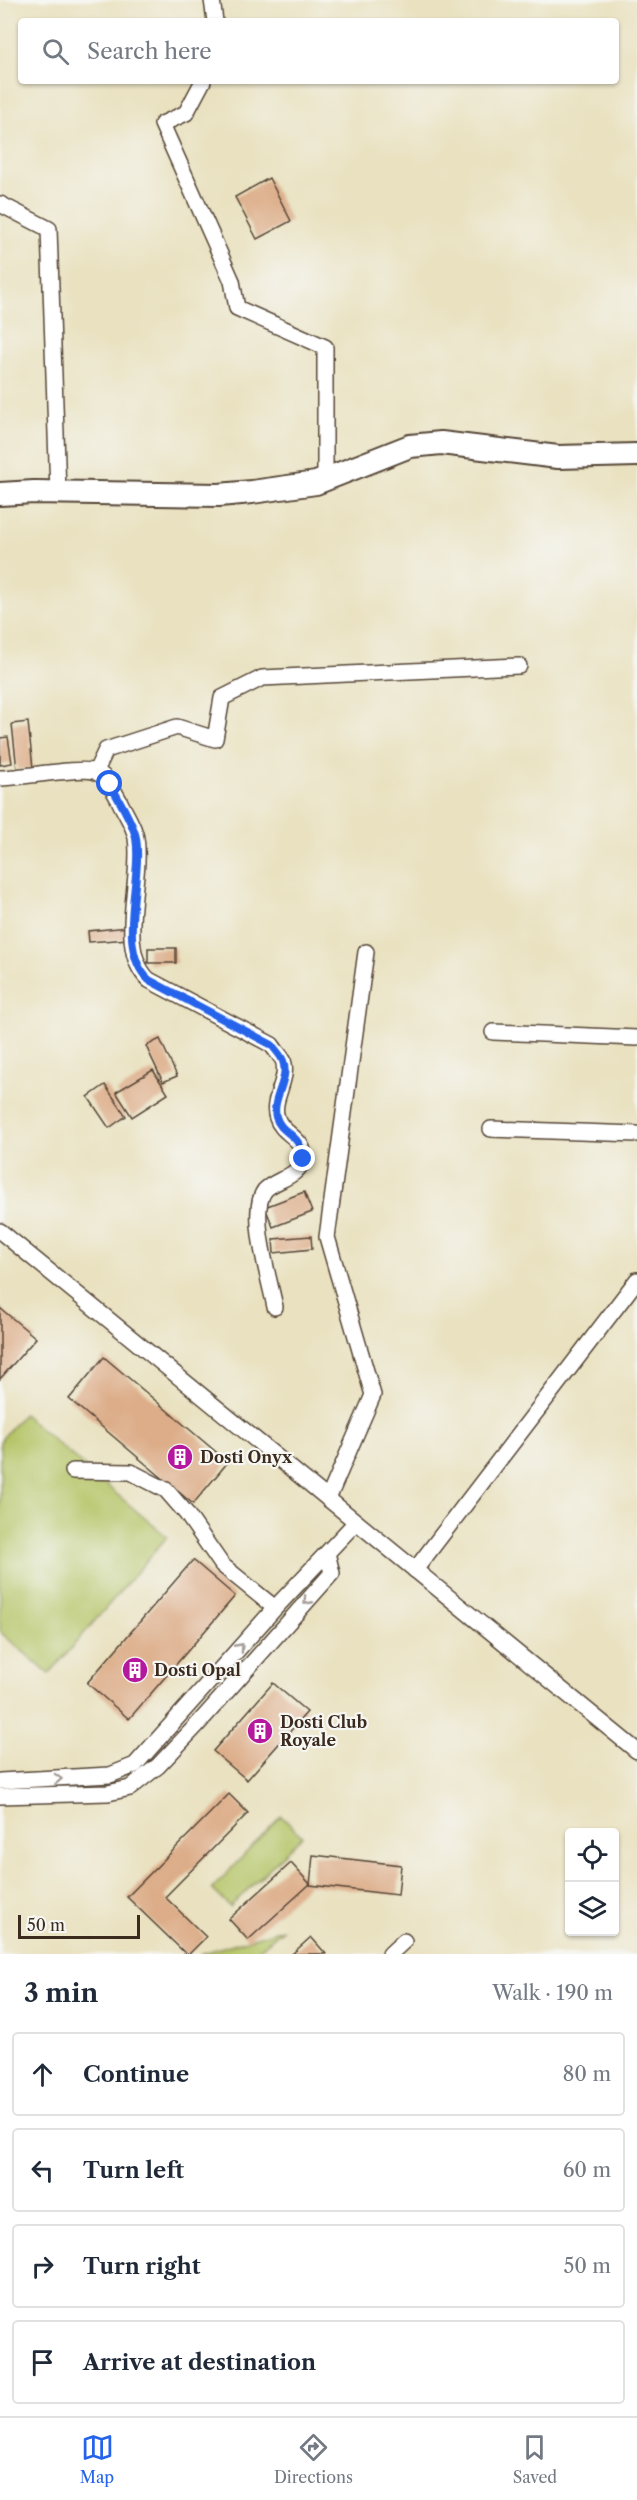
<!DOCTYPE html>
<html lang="en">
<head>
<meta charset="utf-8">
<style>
  body { margin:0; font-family:"Libre Caslon Text",serif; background:#f2f2f3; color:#1f2937 }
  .controls { position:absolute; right:18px; bottom:18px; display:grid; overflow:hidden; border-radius:6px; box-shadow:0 2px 4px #0004 }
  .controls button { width:54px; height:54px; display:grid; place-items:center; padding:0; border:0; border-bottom:2px solid #e0e1e3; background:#fff; color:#1f2937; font:30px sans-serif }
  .scale { position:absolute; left:18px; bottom:15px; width:122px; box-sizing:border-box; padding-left:6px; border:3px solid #3b2a1e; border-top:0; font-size:16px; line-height:21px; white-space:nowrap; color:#3b2a1e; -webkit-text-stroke:4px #f6f6f2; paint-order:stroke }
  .stop { position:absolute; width:18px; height:18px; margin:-14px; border:4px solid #2563eb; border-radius:50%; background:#fff }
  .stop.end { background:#2563eb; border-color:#fff; box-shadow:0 2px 6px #0008 }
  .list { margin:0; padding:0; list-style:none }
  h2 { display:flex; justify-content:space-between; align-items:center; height:78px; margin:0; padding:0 24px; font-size:26px }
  h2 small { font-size:20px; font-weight:400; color:#747a83 }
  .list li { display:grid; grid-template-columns:39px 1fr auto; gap:18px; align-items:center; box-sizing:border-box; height:84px; margin:0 12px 12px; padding:0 12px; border:2px solid #e0e1e3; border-radius:6px }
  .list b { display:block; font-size:22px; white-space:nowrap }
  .list em { font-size:20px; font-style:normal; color:#747a83 }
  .icon { flex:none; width:33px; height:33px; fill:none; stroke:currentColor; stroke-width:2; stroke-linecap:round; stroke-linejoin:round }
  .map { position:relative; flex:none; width:637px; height:1954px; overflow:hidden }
  .search { position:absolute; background:#fff; box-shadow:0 2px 4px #0004; left:18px; right:18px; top:18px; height:66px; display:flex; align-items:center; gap:15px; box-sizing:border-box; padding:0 21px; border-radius:6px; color:#747a83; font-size:22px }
  .sheet { height:462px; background:#fff }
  nav { display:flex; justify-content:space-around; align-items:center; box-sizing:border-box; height:84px; border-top:2px solid #e0e1e3; background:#fff; font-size:16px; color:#747a83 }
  nav a { display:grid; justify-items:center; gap:3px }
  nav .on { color:#2563eb }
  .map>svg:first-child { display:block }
  .green { fill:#b5c567; stroke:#787842; stroke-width:1.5 }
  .building { fill:#ddad89 }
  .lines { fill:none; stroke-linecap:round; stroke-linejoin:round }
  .street-casing { stroke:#554536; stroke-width:18 }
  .secondary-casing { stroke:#554536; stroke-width:26 }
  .street { stroke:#fff; stroke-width:15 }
  .secondary { stroke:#fff; stroke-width:22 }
  .oneway { stroke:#a79f9a }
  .route { stroke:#2563eb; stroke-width:8 }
  .labels { text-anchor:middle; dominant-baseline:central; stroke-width:4.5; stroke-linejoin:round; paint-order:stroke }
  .poi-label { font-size:16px; font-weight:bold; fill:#3b2a1e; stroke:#f6f6f2; text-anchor:start }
</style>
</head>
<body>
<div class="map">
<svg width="637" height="1954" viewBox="0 0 637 1954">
  <rect width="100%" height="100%" fill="#f6f6f2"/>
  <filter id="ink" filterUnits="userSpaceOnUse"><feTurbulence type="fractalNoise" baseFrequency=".0167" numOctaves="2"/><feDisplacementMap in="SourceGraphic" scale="12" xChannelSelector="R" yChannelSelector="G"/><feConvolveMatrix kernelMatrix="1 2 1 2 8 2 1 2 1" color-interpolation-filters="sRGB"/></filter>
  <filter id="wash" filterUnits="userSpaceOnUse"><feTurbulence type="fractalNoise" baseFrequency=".008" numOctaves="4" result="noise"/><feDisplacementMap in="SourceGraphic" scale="24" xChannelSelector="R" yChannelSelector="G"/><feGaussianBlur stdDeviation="1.35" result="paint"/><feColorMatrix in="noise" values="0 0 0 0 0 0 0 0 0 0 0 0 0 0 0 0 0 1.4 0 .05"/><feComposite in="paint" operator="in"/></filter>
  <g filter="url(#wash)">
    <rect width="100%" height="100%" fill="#e9e1bf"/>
    <g class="green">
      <path d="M 23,1414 L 167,1537 L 49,1674 L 0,1632 L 0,1441 Z"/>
      <path d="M 281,1816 L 302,1836 L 230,1907 L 212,1889 Z"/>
      <path d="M 283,1929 L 254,1954 L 200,1954 Z"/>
    </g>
    <g id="blocks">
      <g class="building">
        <path d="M 269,178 L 291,221 L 257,239 L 235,197 Z"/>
        <path d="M 28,722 L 33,768 L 17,770 L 12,724 Z"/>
        <path d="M 8,737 L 12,763 L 0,765 L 0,738 Z"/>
        <path d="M 128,927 L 129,939 L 89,942 L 88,931 Z"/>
        <rect x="148" y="948" width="28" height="15"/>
        <path d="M 160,1039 L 177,1076 L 163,1082 L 146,1046 Z"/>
        <path d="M 153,1070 L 168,1094 L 132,1117 L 116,1092 Z"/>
        <path d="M 105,1085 L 126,1116 L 109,1128 L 88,1097 Z"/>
        <path d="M 304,1192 L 312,1212 L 273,1227 L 265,1207 Z"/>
        <path d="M 311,1236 L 312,1249 L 274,1253 L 273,1239 Z"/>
        <path d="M 0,1308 L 36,1338 L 0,1379 Z"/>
        <path d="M 104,1357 L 228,1462 L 193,1504 L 69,1399 Z"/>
        <path d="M 193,1560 L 235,1596 L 129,1719 L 87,1683 Z"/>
        <path d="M 273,1683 L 307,1712 L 247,1780 L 213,1751 Z"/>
        <path d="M 229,1794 L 248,1813 L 165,1897 L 206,1937 L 189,1954 L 186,1954 L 127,1897 Z"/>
        <path d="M 313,1855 L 401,1865 L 398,1895 L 310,1885 Z"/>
        <path d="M 291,1863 L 310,1884 L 248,1940 L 229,1919 Z"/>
        <path d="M 311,1937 L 326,1954 L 292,1954 Z"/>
      </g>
    </g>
  </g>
  <g filter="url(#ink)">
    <use href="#blocks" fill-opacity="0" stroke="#554536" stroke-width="1.5"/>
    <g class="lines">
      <g class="street-casing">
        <g id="street">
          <path d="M 212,0 L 215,21"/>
          <path d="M 203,81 L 186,113 L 162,124 L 232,281 L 237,308 L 325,347 L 325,479"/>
          <path d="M 0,204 L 49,229 L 58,492"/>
          <path d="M 96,771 L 106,750 L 177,727 L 215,739 L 222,698 L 262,678 L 519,666"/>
          <path d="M 0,778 C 18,778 85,766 96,772 C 108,777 113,790 119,800 C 124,812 134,825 136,838 C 143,879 115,949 149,980 L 272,1045 C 275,1050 280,1055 283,1060 C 290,1079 270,1100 277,1118 C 282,1135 306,1138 303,1158 C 300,1177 276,1179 265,1190 C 248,1211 270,1281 275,1307"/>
          <path d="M 493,1032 L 637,1038"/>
          <path d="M 491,1129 L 637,1134"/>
          <path d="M 0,1231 L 637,1751"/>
          <path d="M 73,1471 L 131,1472 L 166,1490 L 186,1513 L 222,1565 L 275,1608"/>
          <path d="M 328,1499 L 373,1395 L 327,1237 L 366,952"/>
          <path d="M 415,1570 L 637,1280"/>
          <path d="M 0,1781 L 110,1775 L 135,1765 L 275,1608 L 356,1522"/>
          <path d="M 0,1796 L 108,1793 L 130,1788 L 158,1766 L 197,1725 L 332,1573 L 327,1553"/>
          <path d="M 390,1954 L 404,1941"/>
        </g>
      </g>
      <g class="secondary-casing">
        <path id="secondary" d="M 0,494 L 34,492 L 219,495 L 252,492 L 316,483 L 410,446 L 441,443 L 558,457 L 637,455"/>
      </g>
      <use href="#street" class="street"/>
      <use href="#secondary" class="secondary"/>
    </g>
    <defs><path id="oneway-chevron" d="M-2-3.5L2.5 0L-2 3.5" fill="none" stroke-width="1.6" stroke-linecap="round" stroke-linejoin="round" transform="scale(1.5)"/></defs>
    <g class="oneway">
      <use href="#oneway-chevron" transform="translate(307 1601) rotate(132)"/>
      <use href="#oneway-chevron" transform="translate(240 1647) rotate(-48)"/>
      <use href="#oneway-chevron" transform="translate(58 1779) rotate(-2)"/>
    </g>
  </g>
  <g class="lines" filter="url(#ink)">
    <path class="route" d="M 110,784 C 118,799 133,822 136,838 C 143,879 115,949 149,980 L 272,1045 C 275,1050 281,1055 283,1061 C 290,1079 271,1099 276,1117 C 282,1136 301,1132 303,1159"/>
  </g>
  <defs>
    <g id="building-disc" transform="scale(1.35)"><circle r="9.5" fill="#b5179e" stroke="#f6f6f2"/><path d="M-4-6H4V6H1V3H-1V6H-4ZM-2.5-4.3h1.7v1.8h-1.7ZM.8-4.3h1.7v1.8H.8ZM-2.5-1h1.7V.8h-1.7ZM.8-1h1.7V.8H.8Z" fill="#fff"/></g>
  </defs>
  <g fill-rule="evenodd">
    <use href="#building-disc" x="180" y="1457"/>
    <use href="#building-disc" x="135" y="1670"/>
    <use href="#building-disc" x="260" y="1731"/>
  </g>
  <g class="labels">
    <g class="poi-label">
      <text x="200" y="1457">Dosti Onyx</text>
      <text x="154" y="1670">Dosti Opal</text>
      <text x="280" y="1722">Dosti Club<tspan x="280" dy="18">Royale</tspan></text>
    </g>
  </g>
</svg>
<div class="controls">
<button><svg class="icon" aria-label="locate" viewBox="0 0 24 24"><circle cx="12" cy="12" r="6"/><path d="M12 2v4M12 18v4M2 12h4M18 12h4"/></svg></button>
<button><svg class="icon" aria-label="layers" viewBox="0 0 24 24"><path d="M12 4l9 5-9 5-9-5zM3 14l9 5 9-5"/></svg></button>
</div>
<div class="scale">50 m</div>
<div class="stop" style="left:110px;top:784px"></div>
<div class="stop end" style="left:303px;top:1159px"></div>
<div class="search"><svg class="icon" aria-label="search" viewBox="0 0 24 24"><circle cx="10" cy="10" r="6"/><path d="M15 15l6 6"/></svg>Search here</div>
</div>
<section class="sheet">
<h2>3 min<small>Walk · 190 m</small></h2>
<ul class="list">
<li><svg class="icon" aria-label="ahead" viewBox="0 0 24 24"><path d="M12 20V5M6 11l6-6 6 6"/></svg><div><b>Continue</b></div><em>80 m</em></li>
<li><svg class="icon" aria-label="left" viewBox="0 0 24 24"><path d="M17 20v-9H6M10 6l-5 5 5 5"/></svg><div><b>Turn left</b></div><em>60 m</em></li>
<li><svg class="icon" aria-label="right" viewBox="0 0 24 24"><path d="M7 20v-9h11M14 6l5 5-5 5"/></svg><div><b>Turn right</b></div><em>50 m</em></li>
<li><svg class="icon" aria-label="arrive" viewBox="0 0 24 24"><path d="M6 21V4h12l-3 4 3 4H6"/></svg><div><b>Arrive at destination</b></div></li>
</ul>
</section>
<nav>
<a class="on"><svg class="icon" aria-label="map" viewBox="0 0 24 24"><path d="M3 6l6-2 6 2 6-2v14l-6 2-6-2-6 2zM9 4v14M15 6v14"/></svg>Map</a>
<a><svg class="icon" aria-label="directions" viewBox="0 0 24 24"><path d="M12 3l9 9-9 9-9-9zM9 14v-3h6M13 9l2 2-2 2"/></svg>Directions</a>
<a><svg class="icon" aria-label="saved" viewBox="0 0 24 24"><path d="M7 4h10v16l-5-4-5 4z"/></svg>Saved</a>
</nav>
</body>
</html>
